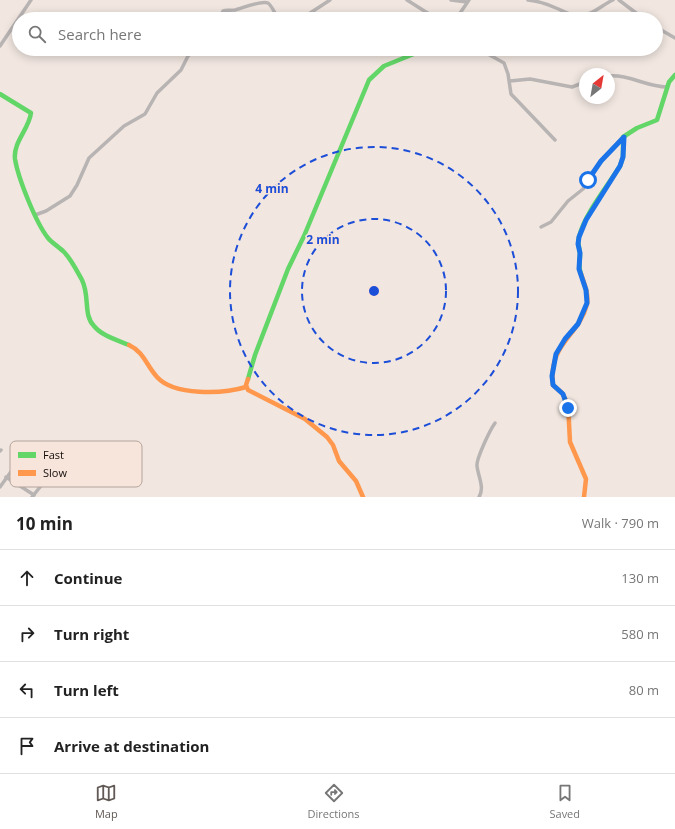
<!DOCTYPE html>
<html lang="en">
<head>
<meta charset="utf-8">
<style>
  body { margin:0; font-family:"Open Sans",sans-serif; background:#f6f6f6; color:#222 }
  .compass { position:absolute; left:579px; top:68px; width:36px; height:36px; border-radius:50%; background:#fff; box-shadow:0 2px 10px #0003; rotate:31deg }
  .stop { position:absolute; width:12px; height:12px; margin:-9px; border:3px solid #1a73e8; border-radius:50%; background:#fff }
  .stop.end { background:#1a73e8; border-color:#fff; box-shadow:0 1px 4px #0008 }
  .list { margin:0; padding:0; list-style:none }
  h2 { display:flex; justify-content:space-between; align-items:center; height:52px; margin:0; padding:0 16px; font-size:17px }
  h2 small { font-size:13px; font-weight:400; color:#767676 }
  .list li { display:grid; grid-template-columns:26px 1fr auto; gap:12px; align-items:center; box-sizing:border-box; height:56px; padding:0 16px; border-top:1px solid #e0e0e0 }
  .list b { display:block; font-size:15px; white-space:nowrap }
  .list em { font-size:13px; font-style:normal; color:#767676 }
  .icon { flex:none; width:22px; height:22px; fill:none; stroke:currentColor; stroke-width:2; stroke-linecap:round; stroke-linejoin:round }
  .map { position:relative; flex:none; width:675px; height:497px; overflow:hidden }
  .search { position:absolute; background:#fff; box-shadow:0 2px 10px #0003; left:12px; right:12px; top:12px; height:44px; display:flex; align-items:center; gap:10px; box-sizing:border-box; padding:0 14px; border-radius:22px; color:#767676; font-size:15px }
  .sheet { height:276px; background:#fff }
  nav { display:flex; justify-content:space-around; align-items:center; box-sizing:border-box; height:56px; border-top:1px solid #e0e0e0; background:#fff; font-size:11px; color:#767676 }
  nav a { display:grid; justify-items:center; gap:2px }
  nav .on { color:#615955 }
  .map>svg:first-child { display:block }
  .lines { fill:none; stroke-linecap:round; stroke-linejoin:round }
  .street { stroke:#b8b4b3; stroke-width:3.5 }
  .fast { stroke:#63d668; stroke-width:4.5 }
  .slow { stroke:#ff974d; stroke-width:4.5 }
  .route { stroke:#1a73e8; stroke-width:5 }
  .ring { fill:none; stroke:#1d4ed8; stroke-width:2; stroke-dasharray:7 5 }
  .key { fill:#f7e4da; stroke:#b3a49c; stroke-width:1 }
  .key-label { font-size:11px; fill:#130d0a }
  .centre { fill:#1d4ed8; stroke:#f7e4da; stroke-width:2 }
  .ring-label { font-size:12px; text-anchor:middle; font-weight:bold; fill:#1d4ed8; stroke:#f7e4da; stroke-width:3; stroke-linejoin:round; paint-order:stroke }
</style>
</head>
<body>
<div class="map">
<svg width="675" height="497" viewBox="0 0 675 497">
  <rect width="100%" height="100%" fill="#f1e6e0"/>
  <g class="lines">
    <g class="street">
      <path d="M 407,0 L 437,19"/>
      <path d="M 451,0 L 467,2"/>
      <path d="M 528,0 C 538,1 547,4 556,8 C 568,13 574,19 588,14 C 597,11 604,4 613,0"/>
      <path d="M 619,0 L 644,19"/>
      <path d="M 219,19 L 223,11 C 227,10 231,10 235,10 C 243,8 261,0 268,3 C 273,7 275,15 279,19"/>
      <path d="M 301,19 L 330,0"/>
      <path d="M 456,19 L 469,0"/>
      <path d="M 656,27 L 675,38"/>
      <path d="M 0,46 L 31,0"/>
      <path d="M 479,49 L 504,63 L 508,74 L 511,94 L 555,140"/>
      <path d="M 609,76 C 628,74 647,87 667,87"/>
      <path d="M 510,81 L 530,79 L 572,87 L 585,82"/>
      <path d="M 35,215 L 46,211 L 70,196 L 77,185 L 89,158 L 124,126 L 145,114 L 157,93 L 181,70 L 188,56 L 196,49"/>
      <path d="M 541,227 L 551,222 L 568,201 L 583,189 L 601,161 L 623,137"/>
      <path d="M 0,451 L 1,450"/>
      <path d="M 16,464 L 43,484"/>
      <path d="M 6,477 L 34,495"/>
      <path d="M 0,487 L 25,452 L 52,472 L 32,497"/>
      <path d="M 479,497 C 485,488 478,476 477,466 C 476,459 490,430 495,423"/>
    </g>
    <g class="fast">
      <path d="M 0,94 L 31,113 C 29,129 13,142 15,159 C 18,178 36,223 48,238 C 52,243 59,247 64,252 C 71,259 77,271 82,280 C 90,296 83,315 94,326 C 102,336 117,340 129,345"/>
      <path d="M 581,274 C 578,267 580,262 580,255 C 580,249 577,243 579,237 C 585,213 607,187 620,166 L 623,157 L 623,137 L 637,128 L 657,120 L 669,82 L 675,75"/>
      <path d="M 248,379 L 255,355 L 288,269 L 304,236 L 369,80 L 384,66 L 426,49"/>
    </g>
    <g class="slow">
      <path d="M 581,274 C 584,283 589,294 587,304 C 579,337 548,343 553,385 L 562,393 L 568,404 L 570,442 L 586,479 L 584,497"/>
      <path d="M 129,345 C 144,352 146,365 157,377 C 174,396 223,394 246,387"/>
      <path d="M 248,379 L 246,385 L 248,390 L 305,419 L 327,437 L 333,445 L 339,461 L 356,481 L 363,497"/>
    </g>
  </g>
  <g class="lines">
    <path class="route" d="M 568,408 L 563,394 L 553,385 L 552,376 L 556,354 L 565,339 L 578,324 L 587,303 L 586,290 L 579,269 L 580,253 L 578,244 L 579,237 L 586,220 L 620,166 L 623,157 L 624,137 L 601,161 L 588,180"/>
  </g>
  <g class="ring">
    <circle cx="374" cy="291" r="72"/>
    <circle cx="374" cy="291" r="144"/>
  </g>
  <rect x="10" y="441" width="132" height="46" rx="6" class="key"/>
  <rect x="18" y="452" width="18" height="6" fill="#63d668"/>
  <rect x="18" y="470" width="18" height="6" fill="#ff974d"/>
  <g class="key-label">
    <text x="43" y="459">Fast</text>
    <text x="43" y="477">Slow</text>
  </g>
  <circle cx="374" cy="291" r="6" class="centre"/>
  <g class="ring-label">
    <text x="272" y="193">4 min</text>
    <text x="323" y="244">2 min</text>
  </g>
</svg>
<svg class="compass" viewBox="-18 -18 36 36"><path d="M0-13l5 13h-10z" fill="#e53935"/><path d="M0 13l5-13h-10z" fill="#767676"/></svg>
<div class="stop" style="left:588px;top:180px"></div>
<div class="stop end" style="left:568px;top:408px"></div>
<div class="search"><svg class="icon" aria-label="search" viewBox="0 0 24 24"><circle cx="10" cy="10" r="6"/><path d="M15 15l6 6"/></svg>Search here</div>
</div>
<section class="sheet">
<h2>10 min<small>Walk · 790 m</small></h2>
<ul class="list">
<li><svg class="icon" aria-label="ahead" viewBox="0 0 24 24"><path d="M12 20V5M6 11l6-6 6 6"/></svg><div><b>Continue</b></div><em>130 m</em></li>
<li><svg class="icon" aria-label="right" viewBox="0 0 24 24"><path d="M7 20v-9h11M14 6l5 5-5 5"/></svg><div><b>Turn right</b></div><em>580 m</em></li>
<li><svg class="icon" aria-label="left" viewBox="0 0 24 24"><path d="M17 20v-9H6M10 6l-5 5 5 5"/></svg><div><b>Turn left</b></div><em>80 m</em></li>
<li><svg class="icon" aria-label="arrive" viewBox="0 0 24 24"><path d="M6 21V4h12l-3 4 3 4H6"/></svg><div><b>Arrive at destination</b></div></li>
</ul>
</section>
<nav>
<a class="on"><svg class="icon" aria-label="map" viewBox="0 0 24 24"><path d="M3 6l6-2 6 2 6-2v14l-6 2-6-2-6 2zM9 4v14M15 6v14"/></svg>Map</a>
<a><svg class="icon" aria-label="directions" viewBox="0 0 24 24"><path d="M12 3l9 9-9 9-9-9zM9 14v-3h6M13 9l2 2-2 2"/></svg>Directions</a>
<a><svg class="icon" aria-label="saved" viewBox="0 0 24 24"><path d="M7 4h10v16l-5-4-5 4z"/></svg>Saved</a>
</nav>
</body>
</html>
